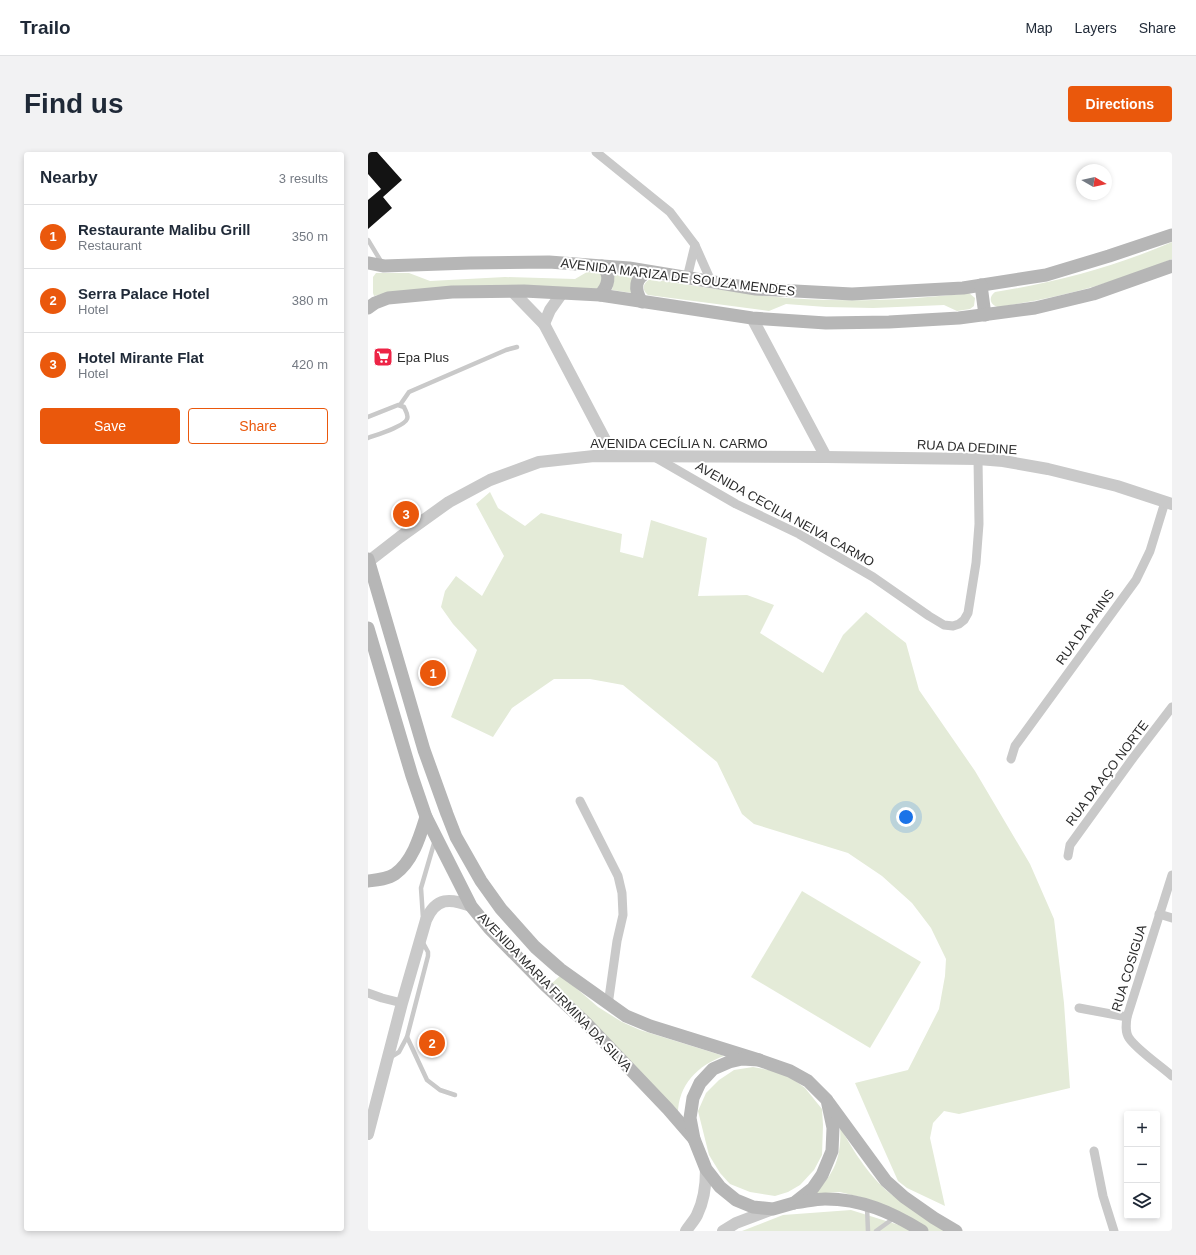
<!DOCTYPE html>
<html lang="en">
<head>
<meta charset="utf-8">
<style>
  body { margin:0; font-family:Arial,sans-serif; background:#f2f2f3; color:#1f2937 }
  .controls { position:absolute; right:12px; bottom:12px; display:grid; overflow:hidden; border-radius:4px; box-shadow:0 2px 6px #0003 }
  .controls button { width:36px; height:36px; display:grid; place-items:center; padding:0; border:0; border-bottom:1px solid #e0e1e3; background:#fff; color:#1f2937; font:20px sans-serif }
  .compass { position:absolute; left:708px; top:12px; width:36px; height:36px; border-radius:50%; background:#fff; box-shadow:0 2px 6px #0003; rotate:99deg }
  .you { position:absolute; left:538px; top:665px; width:14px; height:14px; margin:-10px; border:3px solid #fff; border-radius:50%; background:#1a73e8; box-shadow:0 0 0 6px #1a73e833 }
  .badge { display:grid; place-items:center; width:26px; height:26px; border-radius:50%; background:#ea580c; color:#fff; font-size:13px; font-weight:700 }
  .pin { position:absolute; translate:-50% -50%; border:2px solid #fff; box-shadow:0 1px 4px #0006 }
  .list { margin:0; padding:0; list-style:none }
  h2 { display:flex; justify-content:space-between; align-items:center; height:52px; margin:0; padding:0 16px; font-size:17px }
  h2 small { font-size:13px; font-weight:400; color:#747a83 }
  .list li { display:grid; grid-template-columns:26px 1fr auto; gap:12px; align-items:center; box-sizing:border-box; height:64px; padding:0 16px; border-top:1px solid #e0e1e3 }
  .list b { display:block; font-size:15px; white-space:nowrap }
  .list p { margin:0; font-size:13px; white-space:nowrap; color:#747a83 }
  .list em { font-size:13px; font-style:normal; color:#747a83 }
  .actions { display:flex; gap:8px; padding:12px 16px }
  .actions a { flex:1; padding:9px 0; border:1px solid #ea580c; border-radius:4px; text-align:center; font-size:14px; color:#ea580c }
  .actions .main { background:#ea580c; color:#fff }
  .icon { flex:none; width:22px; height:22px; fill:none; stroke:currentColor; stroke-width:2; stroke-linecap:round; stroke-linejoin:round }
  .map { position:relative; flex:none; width:804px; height:1079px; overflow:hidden; border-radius:4px }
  header { display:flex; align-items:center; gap:24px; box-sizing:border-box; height:56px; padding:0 20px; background:#fff; border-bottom:1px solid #e0e1e3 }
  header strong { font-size:19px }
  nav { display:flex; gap:22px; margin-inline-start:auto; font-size:14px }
  .intro { display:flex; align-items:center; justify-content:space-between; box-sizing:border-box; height:96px; padding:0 24px }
  h1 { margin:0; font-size:28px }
  .button { padding:10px 18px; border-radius:4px; background:#ea580c; color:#fff; font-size:14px; font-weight:700 }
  main { display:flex; gap:24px; padding:0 24px }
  aside { flex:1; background:#fff; border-radius:4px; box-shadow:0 2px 6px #0003 }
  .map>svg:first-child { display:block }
  .green { fill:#e4ebd8 }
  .building { fill:#131313 }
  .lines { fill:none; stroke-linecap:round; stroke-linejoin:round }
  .service { stroke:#c9c9c9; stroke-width:4.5 }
  .minor { stroke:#c9c9c9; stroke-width:9 }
  .tertiary { stroke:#c9c9c9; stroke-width:12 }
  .secondary { stroke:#b6b6b6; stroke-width:13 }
  .labels { text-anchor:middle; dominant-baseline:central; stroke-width:4; stroke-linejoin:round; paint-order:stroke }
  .street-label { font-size:13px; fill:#2c2c2c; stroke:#fff }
  .poi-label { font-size:13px; fill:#2c2c2c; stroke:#fff; text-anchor:start }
</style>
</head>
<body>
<header>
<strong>Trailo</strong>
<nav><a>Map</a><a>Layers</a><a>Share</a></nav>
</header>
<div class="intro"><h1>Find us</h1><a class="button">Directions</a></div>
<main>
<aside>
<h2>Nearby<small>3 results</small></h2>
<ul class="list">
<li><span class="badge">1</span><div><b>Restaurante Malibu Grill</b><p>Restaurant</p></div><em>350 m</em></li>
<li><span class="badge">2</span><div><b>Serra Palace Hotel</b><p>Hotel</p></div><em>380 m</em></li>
<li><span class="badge">3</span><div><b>Hotel Mirante Flat</b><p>Hotel</p></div><em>420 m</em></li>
</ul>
<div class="actions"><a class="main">Save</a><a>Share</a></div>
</aside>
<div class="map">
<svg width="804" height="1079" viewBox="0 0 804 1079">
  <rect width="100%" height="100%" fill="#fff"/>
  <g class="green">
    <path d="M 804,90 L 804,107 C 748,131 690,146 630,155 C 622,153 620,145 627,140 C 690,130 746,115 804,90 Z"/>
    <path d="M 245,119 L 266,122 L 263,131 L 264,141 L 244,138 L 246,126 Z"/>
    <path d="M 219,120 L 231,121 L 235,125 L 231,137 L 14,142 L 6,144 L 5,141 L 5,125 L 8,121 L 41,121 L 62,129 L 137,125 L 207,127 Z"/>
    <path d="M 283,127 C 321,133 359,139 398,144 C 465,151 534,149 601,141 L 607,146 L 606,154 L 602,157 L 589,159 L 576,153 L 505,156 L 458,155 L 418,152 L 401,159 L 280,143 C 273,138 275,130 283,127 Z"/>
    <path d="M 122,340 L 130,356 L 157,374 L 173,361 L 254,382 L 252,400 L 275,406 L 283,368 L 339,386 L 330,444 L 379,443 L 406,453 L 392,481 L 455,521 L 475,483 L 498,460 L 538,491 L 551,538 L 607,619 L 662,712 L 686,767 L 696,851 L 702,936 L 591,962 L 576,959 L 565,971 L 562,986 L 577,1054 L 539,1036 L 530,1029 L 510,984 L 487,931 L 540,918 L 571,857 L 577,824 L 578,807 L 563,776 L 544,751 L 514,724 L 480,701 L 386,672 L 374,662 L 349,610 L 255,533 L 222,527 L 186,527 L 144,556 L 125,585 L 83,565 L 109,498 L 85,472 L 73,455 L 77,439 L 88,424 L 114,444 L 136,404 L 108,352 Z"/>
    <path d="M 434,739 L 553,810 L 502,896 L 383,825 Z"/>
    <path d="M 193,823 L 230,855 L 254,870 L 272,878 L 356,904 C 330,913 310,933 310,962 L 183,832 Z"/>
    <path d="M 385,915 L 406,919 L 422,925 L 437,936 L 454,957 L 455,973 L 454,1003 L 446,1018 L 432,1033 L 420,1040 L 407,1044 L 382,1040 L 362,1032 L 352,1021 L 341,1003 L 330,959 L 338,941 L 351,928 L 366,918 Z"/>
    <path d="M 472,975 C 486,1000 503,1028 527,1045 C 544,1057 564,1068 582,1079 L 561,1079 L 535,1064 L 492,1045 L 472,1040 L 445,1042 C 467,1023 474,1003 472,975 Z"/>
    <path d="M 483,1058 L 550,1079 L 374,1079 L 415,1063 Z"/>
  </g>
  <path class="building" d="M 0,0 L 9,0 L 34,28 L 15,45 L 24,56 L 0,77 L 0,48 L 13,37 L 0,22 Z"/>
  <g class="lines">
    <g class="service">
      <path d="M 0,88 L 14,111"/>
      <path d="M 32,253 L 41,240 L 138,198 L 149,195"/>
      <path d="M 0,265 L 30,253 L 36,255 C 37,258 41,263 39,267 C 37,274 8,283 0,286"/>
      <path d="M 55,766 L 53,736 L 67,688"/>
      <path d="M 39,885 L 59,928 L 72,938 L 87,943"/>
      <path d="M 23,905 L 31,900 L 39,885 L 60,804 L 60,800 L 54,789"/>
      <path d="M 499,1055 L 500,1079"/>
      <path d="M 508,1079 L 526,1066"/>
    </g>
    <g class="minor">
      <path d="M 228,0 L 302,60 L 327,93 L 343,129"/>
      <path d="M 319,126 L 327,93"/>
      <path d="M 285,304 L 368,352 L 431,382 L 505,425 L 561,464 L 576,473 L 585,474 L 591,472 L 596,468 L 600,461 L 608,411 L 611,372 L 610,307"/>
      <path d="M 643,607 L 647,594 L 768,428 L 782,399 L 797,350"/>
      <path d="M 212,649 L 250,724 L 254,741 L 255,763 L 249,789 L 240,853"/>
      <path d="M 700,704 L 702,693 L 765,606 L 804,555"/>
      <path d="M 804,723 L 759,865 C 758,872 757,880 761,886 C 769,898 793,914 804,924"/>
      <path d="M 791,762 L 804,766"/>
      <path d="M 0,841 L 14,846 L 34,851"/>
      <path d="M 711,856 L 759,865"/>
      <path d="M 726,999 L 735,1044 L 746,1079"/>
    </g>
    <g class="tertiary">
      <path d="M 145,140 L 176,172 L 245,303"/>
      <path d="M 384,166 L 458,305"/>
      <path d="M 176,172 L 182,158 L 194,141"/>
      <path d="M 1,409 L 32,385 L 81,350 L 122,328 L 171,310 L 226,304 L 458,305 L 610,307 L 635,309 L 680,317 L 749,334 L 804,352"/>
      <path d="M 0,982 L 34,851 L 58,768 C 68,745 82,746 103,754"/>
      <path d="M 318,1079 C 321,1074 326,1069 329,1063 C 336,1049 338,1032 338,1017"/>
      <path d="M 355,1079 L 368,1071 L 405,1057"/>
    </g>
    <g class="secondary">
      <path d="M 0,111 L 16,114 L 102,111 L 181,110 L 261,116 L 388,137 L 484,142 L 595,136 L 678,123 L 741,104 L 804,83"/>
      <path d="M 613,133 L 617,163"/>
      <path d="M 232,143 C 240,134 244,123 234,114"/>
      <path d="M 274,150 C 266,138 266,125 281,120"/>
      <path d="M 0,156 L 7,151 L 20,146 L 84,140 L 156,139 L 232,143 L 384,166 L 458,171 L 521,170 L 591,166 L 667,156 L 725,142 L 804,114"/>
      <path d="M 0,407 L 56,598 L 79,662 L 88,685 L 113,729 L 133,757 L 167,795 L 192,817 L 258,864 L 282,874 L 391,908"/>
      <path d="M 0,476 L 44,624 L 58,665 L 103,754 L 121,776 L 177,833 L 217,870 L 300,957 L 326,987"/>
      <path d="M 0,729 C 9,728 20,727 27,722 C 45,709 52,684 58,665"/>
      <path d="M 374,907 L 391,908 L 422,919 L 440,929 L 459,948 L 465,976 L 464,999 L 454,1023 L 445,1036 L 426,1051 L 405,1057 L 385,1055 L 368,1048 L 352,1035 L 338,1017 L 326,987 L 322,966 L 325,946 L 332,931 L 345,917 L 361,910 Z"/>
      <path d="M 461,951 L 518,1029 L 536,1045 L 566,1066 L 588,1079"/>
      <path d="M 426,1051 C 436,1050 447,1047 457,1047 C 494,1047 523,1060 554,1079"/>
    </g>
  </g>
  <defs>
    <g id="supermarket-square" transform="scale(1)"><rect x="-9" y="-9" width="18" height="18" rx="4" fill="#ed2446" stroke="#fff"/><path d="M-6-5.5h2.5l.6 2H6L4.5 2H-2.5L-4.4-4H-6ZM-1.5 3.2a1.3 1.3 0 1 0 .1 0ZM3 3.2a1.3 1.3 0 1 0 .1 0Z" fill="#fff"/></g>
  </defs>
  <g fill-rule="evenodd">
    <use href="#supermarket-square" x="15" y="205"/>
  </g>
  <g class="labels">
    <g class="street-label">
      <text transform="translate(310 125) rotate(7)">AVENIDA MARIZA DE SOUZA MENDES</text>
      <text x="311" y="291">AVENIDA CECÍLIA N. CARMO</text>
      <text transform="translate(599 295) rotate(3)">RUA DA DEDINE</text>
      <text transform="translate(417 362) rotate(29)">AVENIDA CECILIA NEIVA CARMO</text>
      <text transform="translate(717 475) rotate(-54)">RUA DA PAINS</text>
      <text transform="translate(739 621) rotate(-53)">RUA DA AÇO NORTE</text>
      <text transform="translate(761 816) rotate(-73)">RUA COSIGUA</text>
      <text transform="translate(187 840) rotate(46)">AVENIDA MARIA FIRMINA DA SILVA</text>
    </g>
    <g class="poi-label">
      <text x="29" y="205">Epa Plus</text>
    </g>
  </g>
</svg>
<div class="controls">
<button>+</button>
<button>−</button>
<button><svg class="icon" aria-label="layers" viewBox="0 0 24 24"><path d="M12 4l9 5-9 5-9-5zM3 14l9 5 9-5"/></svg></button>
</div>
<svg class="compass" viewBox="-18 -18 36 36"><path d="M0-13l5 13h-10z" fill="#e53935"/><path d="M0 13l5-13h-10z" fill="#747a83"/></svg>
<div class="you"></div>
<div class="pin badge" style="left:65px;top:521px">1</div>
<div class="pin badge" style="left:64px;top:891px">2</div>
<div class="pin badge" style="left:38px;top:362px">3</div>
</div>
</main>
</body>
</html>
